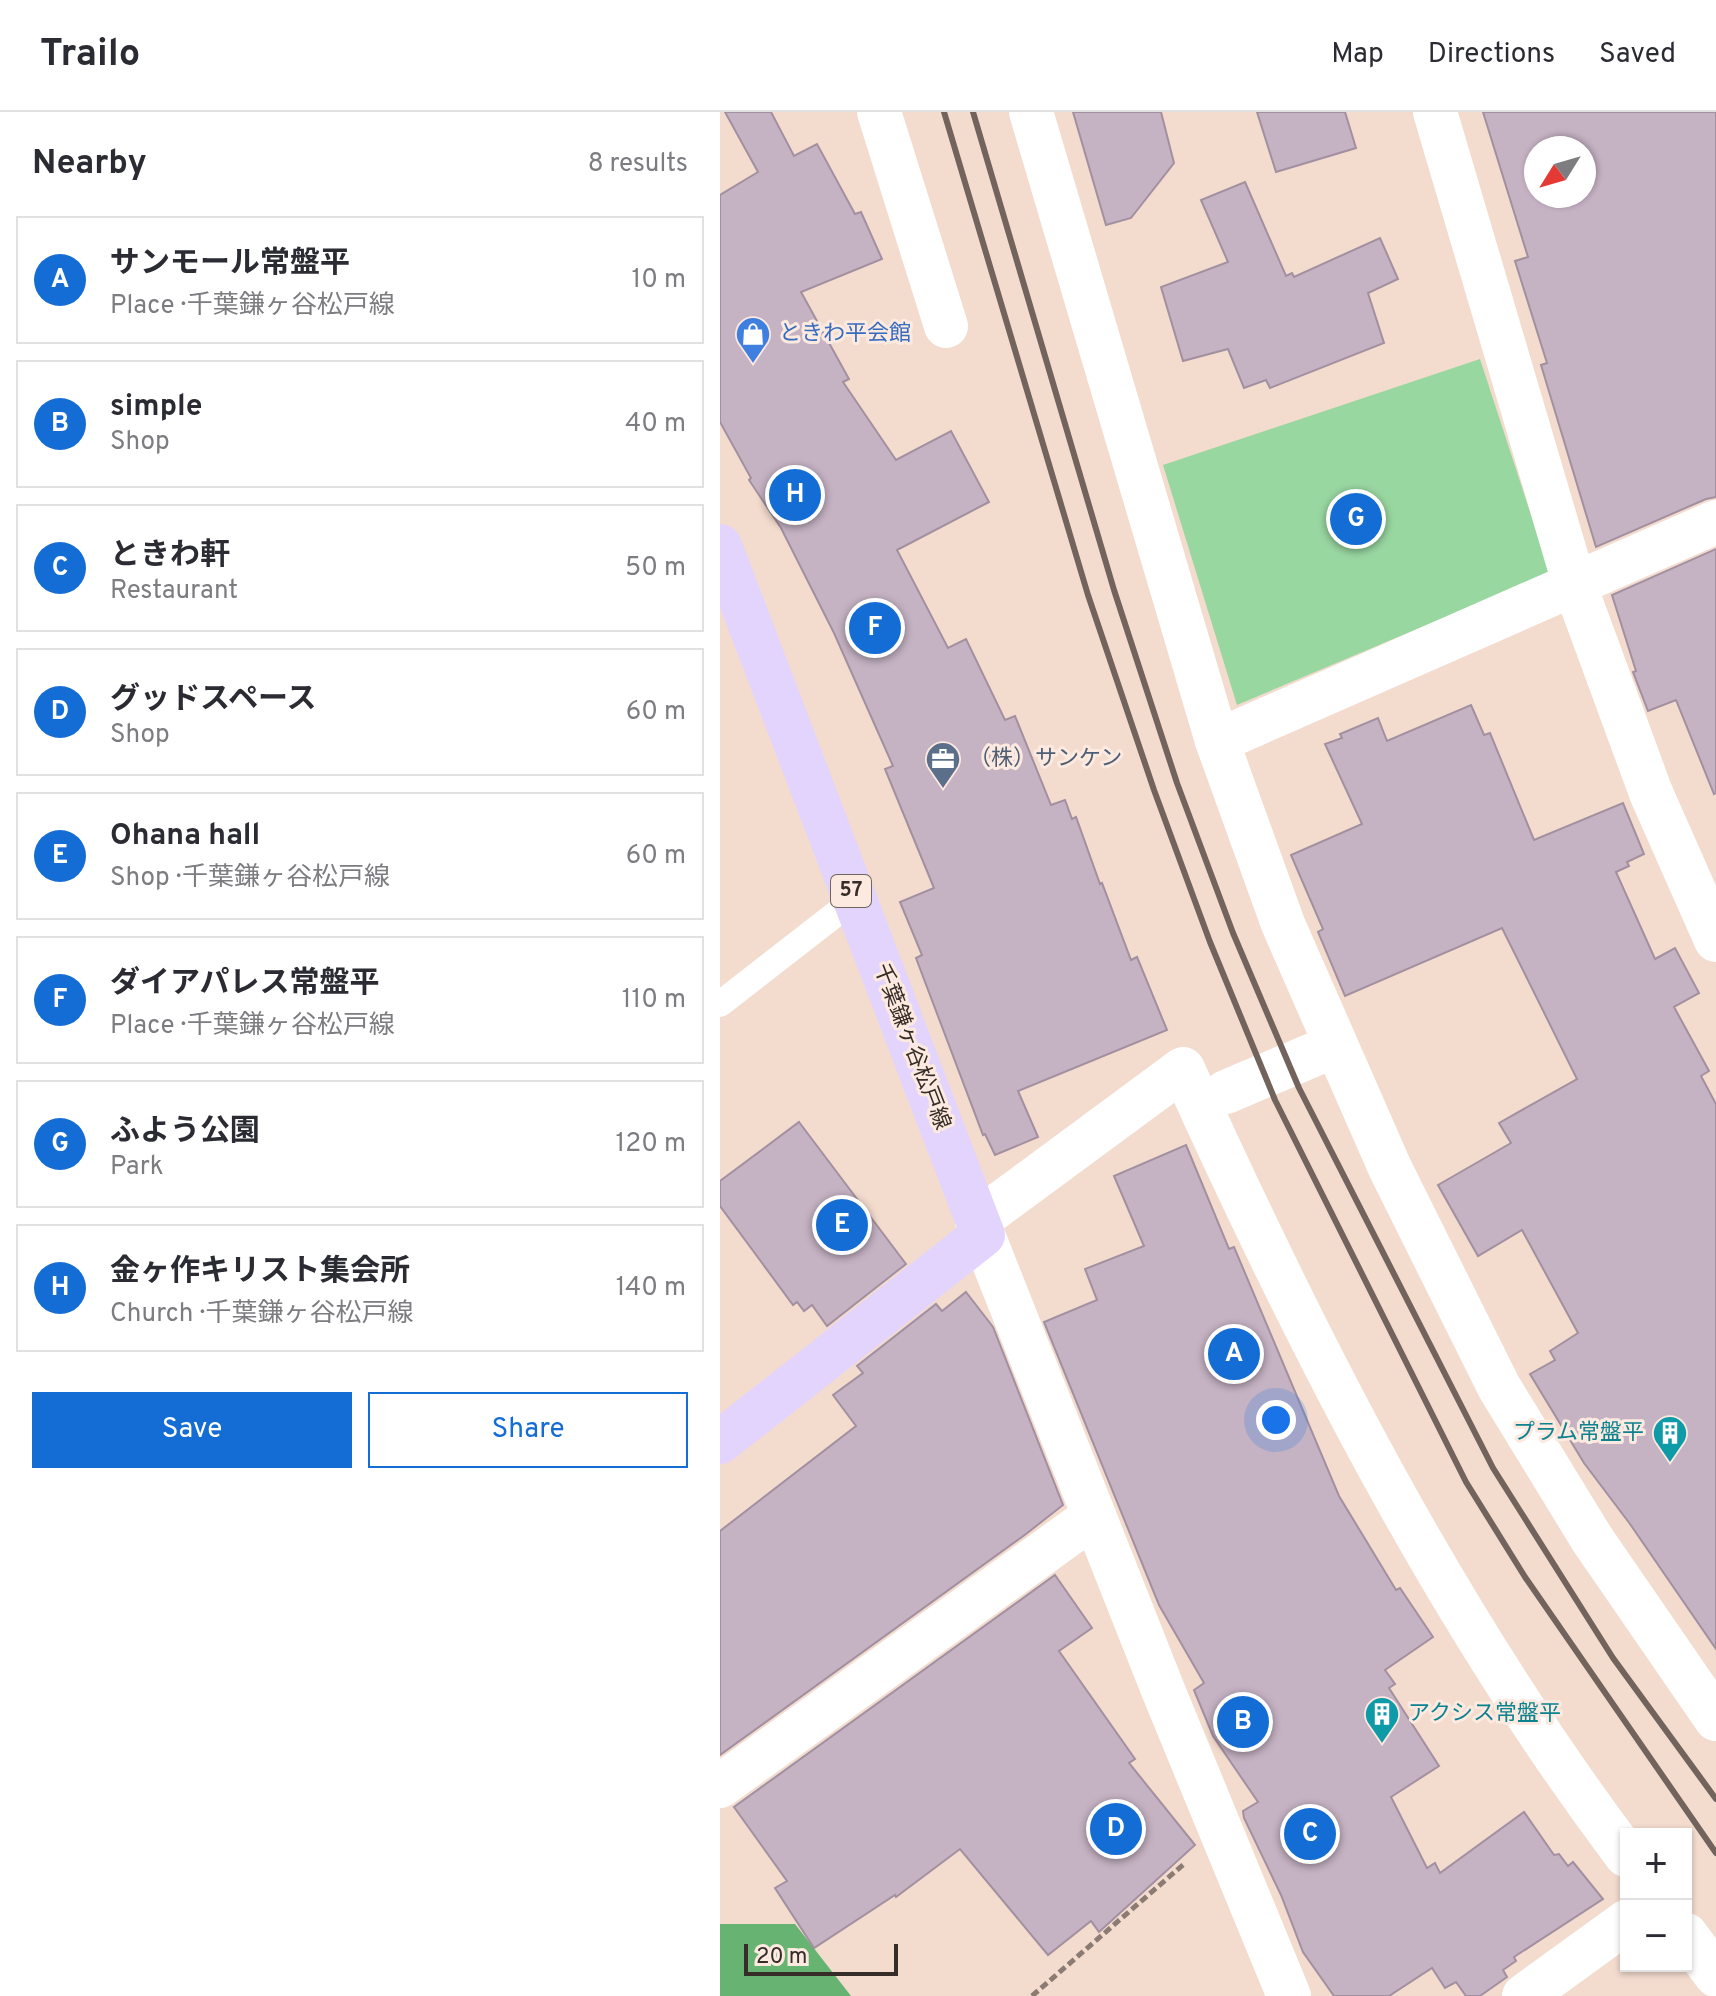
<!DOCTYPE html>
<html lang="en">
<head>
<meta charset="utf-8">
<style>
  body { margin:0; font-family:Overpass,"Noto Sans JP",sans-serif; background:#f7f7f7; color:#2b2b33 }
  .controls { position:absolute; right:24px; bottom:24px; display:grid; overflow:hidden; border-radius:0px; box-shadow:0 2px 6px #0004 }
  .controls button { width:72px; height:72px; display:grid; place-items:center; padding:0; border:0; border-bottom:2px solid #e1e1e2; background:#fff; color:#2b2b33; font:40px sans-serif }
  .compass { position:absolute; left:804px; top:24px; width:72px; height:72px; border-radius:50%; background:#fff; box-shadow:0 2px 6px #0004; rotate:233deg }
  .scale { position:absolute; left:24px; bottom:20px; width:154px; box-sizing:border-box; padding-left:8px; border:4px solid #362d28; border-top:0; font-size:22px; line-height:28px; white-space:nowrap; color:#362d28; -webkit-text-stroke:6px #fce9df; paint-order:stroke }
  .you { position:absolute; left:556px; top:1308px; width:28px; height:28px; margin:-20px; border:6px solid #fff; border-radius:50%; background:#1a73e8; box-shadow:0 0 0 12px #1a73e833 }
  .badge { display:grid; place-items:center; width:52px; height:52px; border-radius:50%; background:#146cd5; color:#fff; font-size:26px; font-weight:700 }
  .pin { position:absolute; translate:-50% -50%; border:4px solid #fff; box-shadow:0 2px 8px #0006 }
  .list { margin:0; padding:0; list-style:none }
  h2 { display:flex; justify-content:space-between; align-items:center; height:104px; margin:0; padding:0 32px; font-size:34px }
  h2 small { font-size:26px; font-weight:400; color:#7c7c81 }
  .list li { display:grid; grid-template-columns:52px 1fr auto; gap:24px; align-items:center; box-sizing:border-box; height:128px; margin:0 16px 16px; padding:0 16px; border:2px solid #e1e1e2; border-radius:0px }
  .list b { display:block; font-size:30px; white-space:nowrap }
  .list p { margin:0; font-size:26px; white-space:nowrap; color:#7c7c81 }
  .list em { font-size:26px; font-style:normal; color:#7c7c81 }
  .actions { display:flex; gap:16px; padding:24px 32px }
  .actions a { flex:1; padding:18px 0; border:2px solid #146cd5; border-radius:0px; text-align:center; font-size:28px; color:#146cd5 }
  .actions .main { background:#146cd5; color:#fff }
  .map { position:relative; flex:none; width:996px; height:1884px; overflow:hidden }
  header { display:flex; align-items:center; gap:48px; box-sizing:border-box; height:112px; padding:0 40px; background:#fff; border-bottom:2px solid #e1e1e2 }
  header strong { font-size:38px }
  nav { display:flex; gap:44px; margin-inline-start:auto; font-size:28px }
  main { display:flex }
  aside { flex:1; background:#fff }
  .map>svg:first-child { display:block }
  .green { fill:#99d7a1 }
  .forest { fill:#66b372 }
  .building { fill:#c5b2c3; stroke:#a290a0; stroke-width:2; fill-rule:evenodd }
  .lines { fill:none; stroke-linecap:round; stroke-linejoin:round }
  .path { stroke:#8b7b73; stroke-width:5; stroke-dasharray:8 4; stroke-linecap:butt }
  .lane { stroke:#fff; stroke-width:26 }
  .street { stroke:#fff; stroke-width:44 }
  .primary { stroke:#e3d4fe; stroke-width:44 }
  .rail { stroke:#72645d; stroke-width:6 }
  .labels { text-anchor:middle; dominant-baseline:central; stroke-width:6; stroke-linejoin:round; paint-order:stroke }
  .shield { fill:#fce9df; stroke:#71655f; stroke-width:2 }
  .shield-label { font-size:20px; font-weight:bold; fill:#362d28 }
  .shop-label { font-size:22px; fill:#366cbe; stroke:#fce9df; text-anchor:start }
  .service-label { font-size:22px; fill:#4e5e75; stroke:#fce9df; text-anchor:start }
  .street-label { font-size:22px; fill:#362d28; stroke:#fce9df }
  .culture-label { font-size:22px; fill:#0d838f; stroke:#fce9df; text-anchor:end }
</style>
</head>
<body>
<header>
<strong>Trailo</strong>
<nav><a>Map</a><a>Directions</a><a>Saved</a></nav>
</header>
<main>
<aside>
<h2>Nearby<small>8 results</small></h2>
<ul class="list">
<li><span class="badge">A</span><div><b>サンモール常盤平</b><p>Place · 千葉鎌ヶ谷松戸線</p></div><em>10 m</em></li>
<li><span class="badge">B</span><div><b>simple</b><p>Shop</p></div><em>40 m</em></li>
<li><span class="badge">C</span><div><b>ときわ軒</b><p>Restaurant</p></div><em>50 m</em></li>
<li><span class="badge">D</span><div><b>グッドスペース</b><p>Shop</p></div><em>60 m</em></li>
<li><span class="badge">E</span><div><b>Ohana hall</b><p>Shop · 千葉鎌ヶ谷松戸線</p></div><em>60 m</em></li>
<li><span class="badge">F</span><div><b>ダイアパレス常盤平</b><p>Place · 千葉鎌ヶ谷松戸線</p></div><em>110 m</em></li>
<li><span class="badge">G</span><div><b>ふよう公園</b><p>Park</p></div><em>120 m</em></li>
<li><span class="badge">H</span><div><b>金ヶ作キリスト集会所</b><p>Church · 千葉鎌ヶ谷松戸線</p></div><em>140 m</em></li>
</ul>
<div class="actions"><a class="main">Save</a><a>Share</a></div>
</aside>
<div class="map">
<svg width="996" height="1884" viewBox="0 0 996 1884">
  <rect width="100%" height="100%" fill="#f3dbce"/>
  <path class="green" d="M 760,247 L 830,461 L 517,593 L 443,353 Z"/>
  <path class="forest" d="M 0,1812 L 75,1812 L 131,1884 L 0,1884 Z"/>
  <g class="building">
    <path d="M 5,0 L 51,0 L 74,44 L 97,32 L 135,102 L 141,100 L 162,147 L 81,180 L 129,267 L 123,270 L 176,348 L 231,319 L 269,390 L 177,438 L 228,536 L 246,527 L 285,608 L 295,604 L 331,693 L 345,688 L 352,707 L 356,705 L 380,772 L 382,771 L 411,848 L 417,845 L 447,918 L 298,979 L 318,1025 L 275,1043 L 265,1022 L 263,1023 L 196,846 L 202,843 L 180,790 L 214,776 L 165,657 L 173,654 L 114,521 L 61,416 L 29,368 L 31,366 L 0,310 L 0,83 L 38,60 Z"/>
    <path d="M 353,0 L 441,0 L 454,51 L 411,106 L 386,113 Z"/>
    <path d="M 537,0 L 625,0 L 636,36 L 556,60 Z"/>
    <path d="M 763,0 L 996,0 L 996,385 L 986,387 L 876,435 L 821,253 L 827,251 L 795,149 L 808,145 ZM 816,36 L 864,36 L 864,84 L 816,84 Z"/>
    <path d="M 525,70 L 566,164 L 572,161 L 574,165 L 660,126 L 678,167 L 648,181 L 664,231 L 550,276 L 546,268 L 524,276 L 508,237 L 463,249 L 441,175 L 508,150 L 481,88 Z"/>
    <path d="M 996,437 L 996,681 L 994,682 L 956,588 L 928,599 L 913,560 L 916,559 L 892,483 Z"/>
    <path d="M 751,593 L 764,623 L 770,621 L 814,728 L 903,691 L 924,742 L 907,750 L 909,754 L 896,760 L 935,847 L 955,836 L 979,881 L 954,895 L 989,959 L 981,964 L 996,992 L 996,1537 L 910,1412 L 864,1351 L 810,1262 L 835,1248 L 830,1239 L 858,1221 L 802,1118 L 758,1144 L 718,1073 L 791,1031 L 779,1011 L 857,967 L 782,816 L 625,884 L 598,820 L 603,817 L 571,743 L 642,712 L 605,632 L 622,626 L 620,622 L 658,606 L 667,629 Z"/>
    <path d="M 79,1010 L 186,1152 L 107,1214 L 92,1193 L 84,1199 L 77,1190 L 73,1193 L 0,1094 L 0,1069 Z"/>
    <path d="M 466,1033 L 509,1137 L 514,1135 L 619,1384 L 676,1478 L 680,1476 L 713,1525 L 665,1558 L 675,1572 L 669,1576 L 719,1654 L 671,1685 L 707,1756 L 715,1751 L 720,1761 L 804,1700 L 834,1743 L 839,1742 L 848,1754 L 853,1750 L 883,1787 L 794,1845 L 796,1849 L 783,1858 L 787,1865 L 760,1884 L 746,1884 L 736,1870 L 725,1876 L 712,1856 L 669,1884 L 614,1884 L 583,1840 L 561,1783 L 524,1706 L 523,1699 L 538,1690 L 493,1624 L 474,1578 L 484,1571 L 439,1493 L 324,1210 L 377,1188 L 365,1157 L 424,1134 L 394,1064 Z"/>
    <path d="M 246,1180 L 273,1215 L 343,1393 L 306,1422 L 0,1643 L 0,1419 L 136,1314 L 113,1283 L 143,1261 L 137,1254 L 216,1192 L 222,1199 Z"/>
    <path d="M 335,1463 L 372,1516 L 339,1539 L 415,1647 L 409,1651 L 475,1733 L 379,1820 L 371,1809 L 328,1843 L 240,1737 L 176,1785 L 175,1783 L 94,1836 L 55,1776 L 67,1769 L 14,1695 Z"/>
  </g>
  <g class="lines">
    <path class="path" d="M 312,1884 L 464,1752"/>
    <path class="lane" d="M 0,892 L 135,787"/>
    <g class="street">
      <path d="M 159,0 L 226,214"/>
      <path d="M 311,0 L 497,629 L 563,812 L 670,1056 L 779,1275 L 872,1427 L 996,1607"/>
      <path d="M 715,0 L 855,474 L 931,681 L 996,828"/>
      <path d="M 497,629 L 996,410"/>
      <path d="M 506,980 L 595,942"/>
      <path d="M 257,1109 L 463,957 C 587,1231 724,1501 906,1743"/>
      <path d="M 263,1123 L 443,1578 L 569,1884"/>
      <path d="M 0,1674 L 374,1404"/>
      <path d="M 966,1823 L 996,1863"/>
      <path d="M 804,1884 L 906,1810"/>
    </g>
    <path class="primary" d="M 0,434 L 263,1123 L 0,1330"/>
    <g class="rail">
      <path d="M 224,0 L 368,483 L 434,678 L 490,830 L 555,988 L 746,1370 L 805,1465 L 996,1741"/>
      <path d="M 253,0 L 394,478 L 457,671 L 513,821 L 579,976 L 773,1356 L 893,1546 L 996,1687"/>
    </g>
  </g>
  <defs>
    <g id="shop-pin" transform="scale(1.8)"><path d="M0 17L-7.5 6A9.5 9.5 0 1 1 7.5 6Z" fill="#3f7fe0" stroke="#fce9df"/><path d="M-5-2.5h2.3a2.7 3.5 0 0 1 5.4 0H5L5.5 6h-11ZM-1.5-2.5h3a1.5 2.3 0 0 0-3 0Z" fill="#fff"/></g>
    <g id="office-pin" transform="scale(1.8)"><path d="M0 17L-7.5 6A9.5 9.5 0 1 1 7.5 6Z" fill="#5c6f8a" stroke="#fce9df"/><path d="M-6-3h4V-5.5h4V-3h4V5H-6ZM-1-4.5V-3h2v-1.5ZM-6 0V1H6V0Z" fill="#fff"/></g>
    <g id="building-pin" transform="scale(1.8)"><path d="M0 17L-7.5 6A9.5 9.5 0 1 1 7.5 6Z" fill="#0f9aa8" stroke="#fce9df"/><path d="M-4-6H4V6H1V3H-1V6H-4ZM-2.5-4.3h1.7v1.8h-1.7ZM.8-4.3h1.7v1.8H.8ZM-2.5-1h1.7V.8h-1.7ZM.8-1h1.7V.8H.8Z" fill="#fff"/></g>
  </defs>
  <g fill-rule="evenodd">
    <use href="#shop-pin" x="33" y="222"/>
    <use href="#office-pin" x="223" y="647"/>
    <use href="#building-pin" x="950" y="1321"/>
    <use href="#building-pin" x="662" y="1602"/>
  </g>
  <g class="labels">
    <rect class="shield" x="111" y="763" width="40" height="32" rx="6"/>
    <g class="shield-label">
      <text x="131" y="779">57</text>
    </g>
    <g class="shop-label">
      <text x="59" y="222">ときわ平会館</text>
    </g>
    <g class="service-label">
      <text x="249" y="647">（株）サンケン</text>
    </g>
    <g class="street-label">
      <text transform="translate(191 935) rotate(69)">千葉鎌ヶ谷松戸線</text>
    </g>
    <g class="culture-label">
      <text x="924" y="1321">プラム常盤平</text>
      <text x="688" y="1602" text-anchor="start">アクシス常盤平</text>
    </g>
  </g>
</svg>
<div class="controls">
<button>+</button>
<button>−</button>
</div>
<svg class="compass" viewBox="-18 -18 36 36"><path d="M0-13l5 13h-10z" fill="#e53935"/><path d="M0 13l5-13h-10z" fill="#7c7c81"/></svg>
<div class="scale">20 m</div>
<div class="you"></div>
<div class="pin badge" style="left:514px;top:1242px">A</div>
<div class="pin badge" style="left:523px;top:1610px">B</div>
<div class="pin badge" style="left:590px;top:1722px">C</div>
<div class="pin badge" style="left:396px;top:1717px">D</div>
<div class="pin badge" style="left:122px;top:1113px">E</div>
<div class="pin badge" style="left:155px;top:516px">F</div>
<div class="pin badge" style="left:636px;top:407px">G</div>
<div class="pin badge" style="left:75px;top:383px">H</div>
</div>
</main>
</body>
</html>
